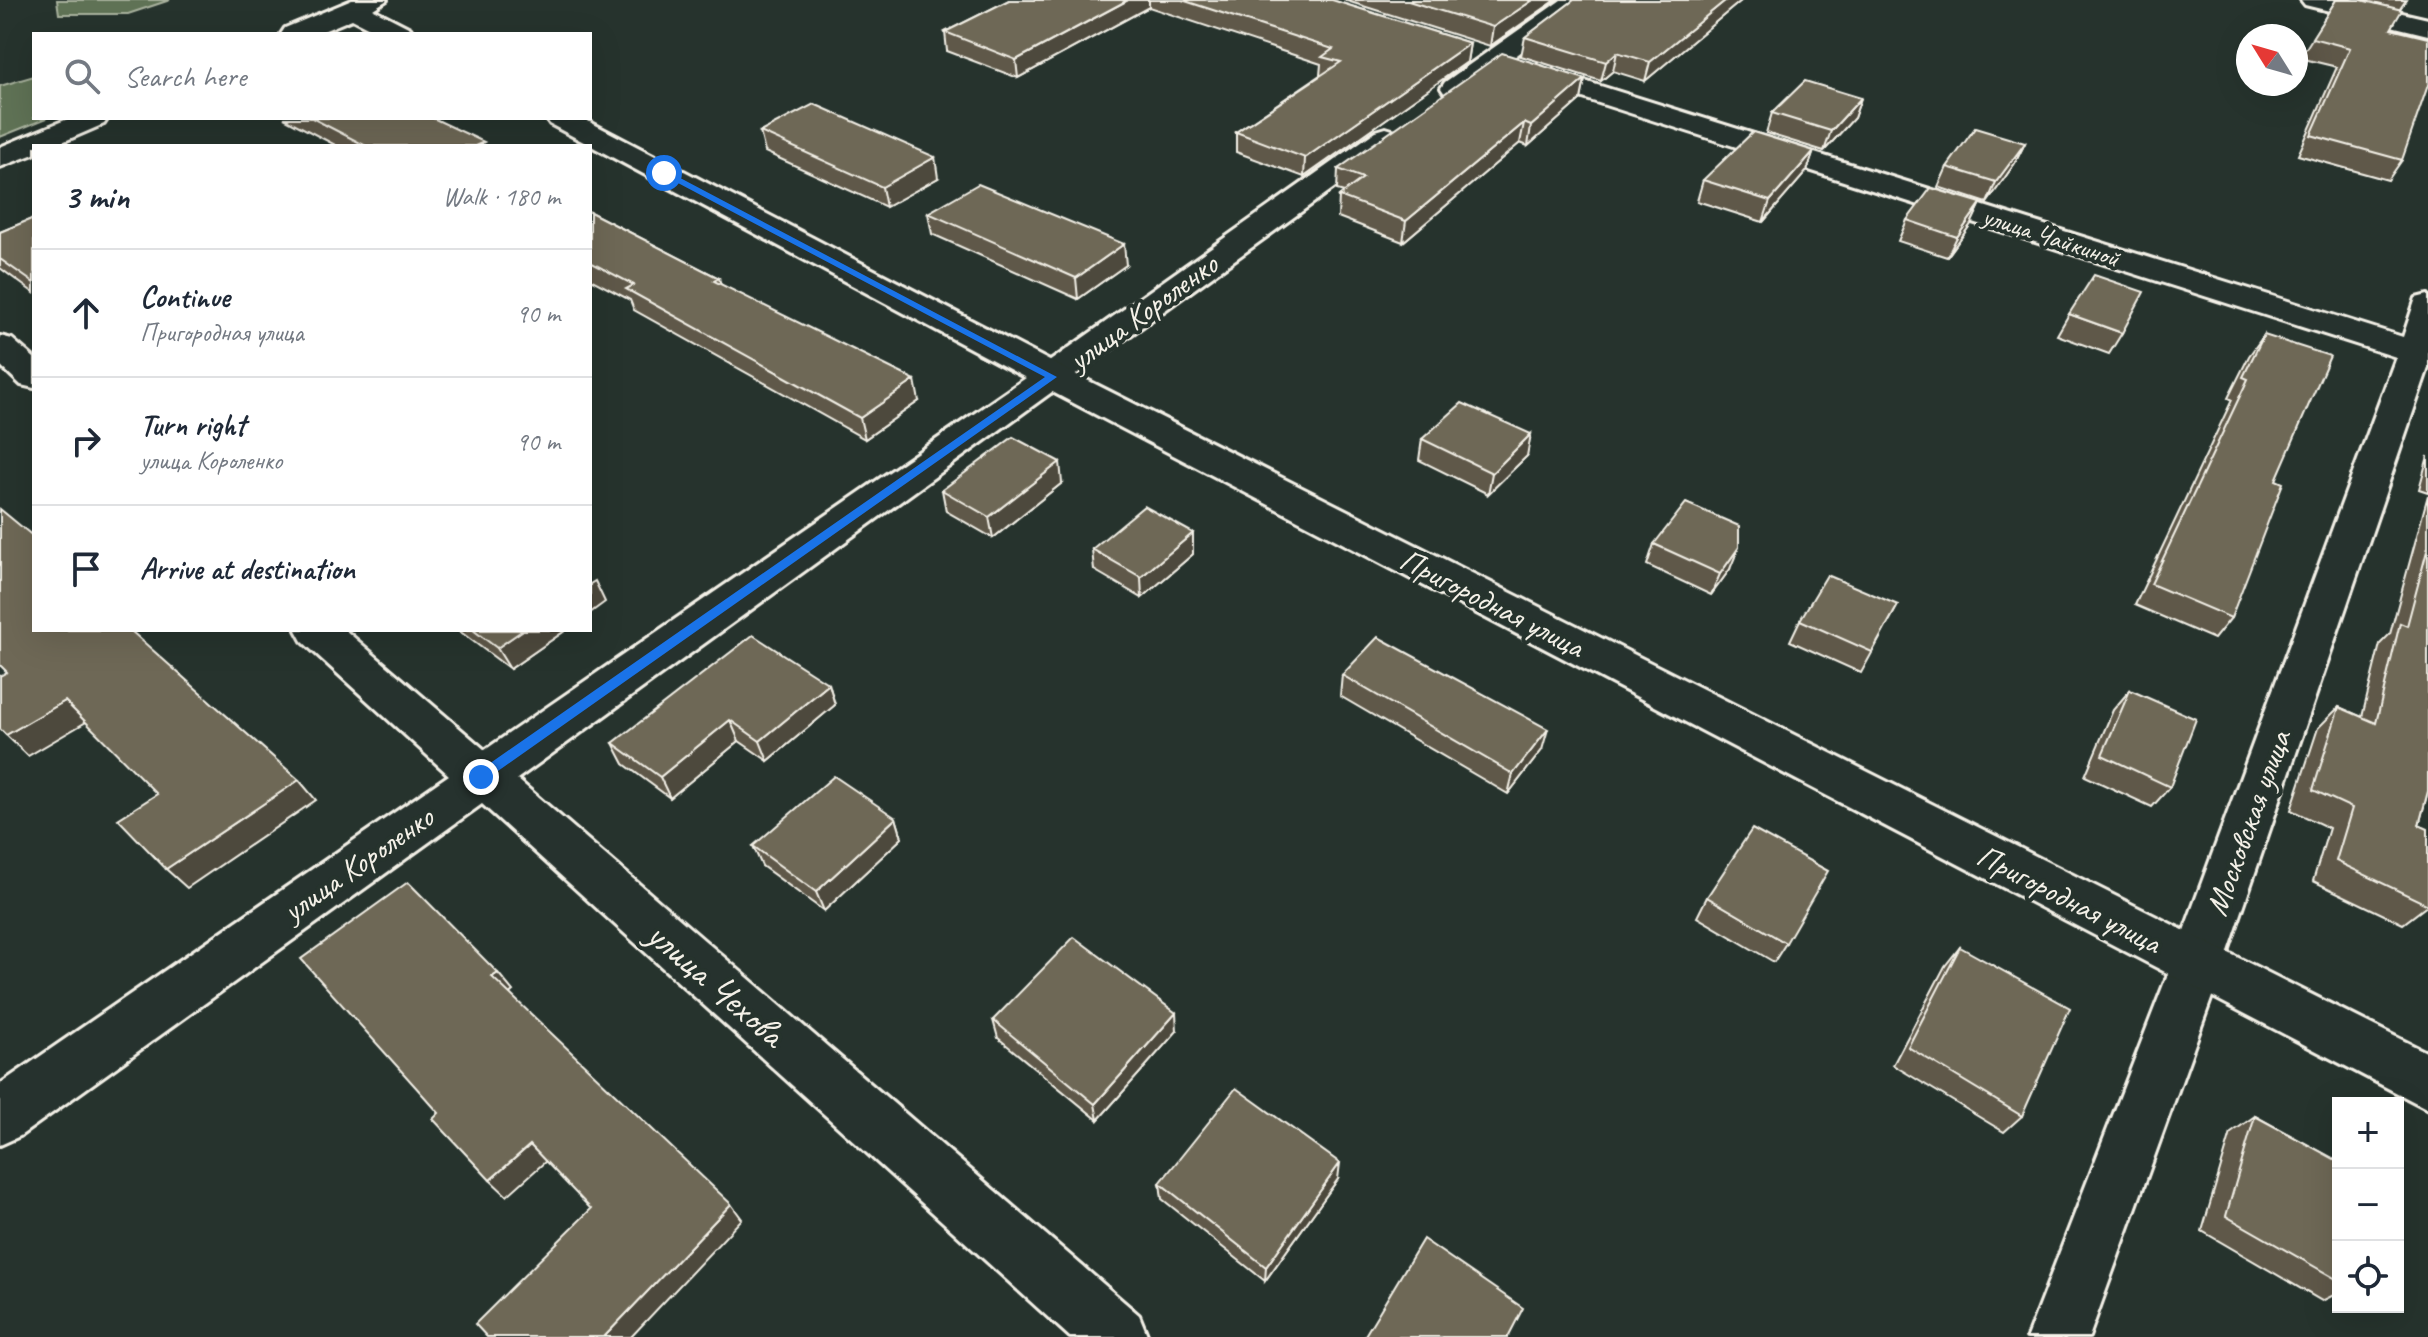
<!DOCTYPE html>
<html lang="en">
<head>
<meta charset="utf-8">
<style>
  body { margin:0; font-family:Caveat,sans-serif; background:#f2f2f3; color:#1f2937 }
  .controls { position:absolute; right:24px; bottom:24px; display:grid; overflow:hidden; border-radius:0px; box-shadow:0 8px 32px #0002 }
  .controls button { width:72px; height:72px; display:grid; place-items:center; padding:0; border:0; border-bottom:2px solid #e0e1e3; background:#fff; color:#1f2937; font:40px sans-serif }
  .compass { position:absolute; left:2236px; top:24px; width:72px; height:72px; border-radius:50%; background:#fff; box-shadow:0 8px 32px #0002; rotate:307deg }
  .stop { position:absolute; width:24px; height:24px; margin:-18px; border:6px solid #1a73e8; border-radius:50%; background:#fff }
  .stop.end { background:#1a73e8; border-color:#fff; box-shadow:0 2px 8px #0008 }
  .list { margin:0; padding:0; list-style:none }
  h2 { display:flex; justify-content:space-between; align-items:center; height:104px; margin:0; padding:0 32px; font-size:34px }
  h2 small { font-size:26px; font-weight:400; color:#747a83 }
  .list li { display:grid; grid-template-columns:52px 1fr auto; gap:24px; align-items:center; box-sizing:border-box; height:128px; padding:0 32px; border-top:2px solid #e0e1e3 }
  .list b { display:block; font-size:30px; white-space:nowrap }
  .list p { margin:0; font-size:26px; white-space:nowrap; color:#747a83 }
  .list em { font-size:26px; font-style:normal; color:#747a83 }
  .icon { flex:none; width:44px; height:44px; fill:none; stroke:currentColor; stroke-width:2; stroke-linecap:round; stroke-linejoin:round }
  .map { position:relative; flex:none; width:2428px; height:1337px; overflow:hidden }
  .search { position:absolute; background:#fff; box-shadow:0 8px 32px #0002; left:32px; top:32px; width:560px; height:88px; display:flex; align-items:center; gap:20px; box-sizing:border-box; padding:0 28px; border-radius:0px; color:#747a83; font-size:30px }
  .panel { position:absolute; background:#fff; box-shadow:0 8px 32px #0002; left:32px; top:144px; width:560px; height:488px; border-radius:0px }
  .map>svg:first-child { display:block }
  .green { fill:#5e7255; stroke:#a9b29e; stroke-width:2 }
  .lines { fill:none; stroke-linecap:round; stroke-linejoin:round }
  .minor-casing { stroke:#f4f1e8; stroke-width:6 }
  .major-casing { stroke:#f4f1e8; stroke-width:6 }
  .minor { fill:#26332d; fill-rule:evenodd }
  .major { fill:#26332d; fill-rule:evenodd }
  .wall { fill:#5f594a; stroke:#f4f1e8; stroke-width:2 }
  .shaded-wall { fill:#4d493c; stroke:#f4f1e8; stroke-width:2 }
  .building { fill:#6e6856; stroke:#f4f1e8; stroke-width:2 }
  .route { fill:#1a73e8 }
  .labels { text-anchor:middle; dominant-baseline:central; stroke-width:8; stroke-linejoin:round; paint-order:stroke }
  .far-street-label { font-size:26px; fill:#f4f1e8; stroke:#26332d }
  .street-label { font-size:32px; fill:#f4f1e8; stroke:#26332d }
  .near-street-label { font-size:38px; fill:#f4f1e8; stroke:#26332d }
</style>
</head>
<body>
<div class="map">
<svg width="2428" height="1337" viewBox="0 0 2428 1337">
  <rect width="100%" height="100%" fill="#26332d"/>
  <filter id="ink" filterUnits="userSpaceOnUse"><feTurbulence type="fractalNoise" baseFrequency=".0125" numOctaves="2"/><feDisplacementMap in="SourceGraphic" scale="16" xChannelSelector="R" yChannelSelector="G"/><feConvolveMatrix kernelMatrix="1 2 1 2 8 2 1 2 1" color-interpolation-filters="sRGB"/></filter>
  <g filter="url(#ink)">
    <g class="green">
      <path d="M 57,0 L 170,0 L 128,14 L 59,14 Z"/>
      <path d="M 34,76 L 34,118 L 47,118 L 0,137 L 0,86 Z"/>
    </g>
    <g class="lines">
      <g class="minor-casing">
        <g id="minor">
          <path d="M 1561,0 L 1590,0 L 1465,94 L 1455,96 L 1445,94 L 1441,88 L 1445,82 Z"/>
          <path d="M 2301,0 L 2346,0 L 2428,19 L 2428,35 L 2305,5 Z"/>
          <path d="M 1527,63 L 2403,337 L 2416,298 L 2428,295 L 2428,368 L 2223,966 L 2089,1337 L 2027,1337 L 2171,966 L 2396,357 L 1517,77 L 1513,71 L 1517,65 Z"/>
          <path d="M 1386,128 L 1396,131 L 1400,137 L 1396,143 L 517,779 L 1139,1315 L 1148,1337 L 1070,1337 L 482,804 L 20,1136 L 0,1145 L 0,1084 L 449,775 L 302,641 L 296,630 L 345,630 L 485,750 L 1039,369 L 1376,131 Z"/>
          <path d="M 0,336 L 12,339 L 34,358 L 34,388 L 21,385 L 0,365 Z"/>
        </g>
      </g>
      <g class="major-casing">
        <g id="major">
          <path d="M 352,0 L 387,0 L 373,9 L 410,28 L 414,34 L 381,34 L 352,19 L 316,34 L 281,34 L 285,28 Z"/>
          <path d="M 70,118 L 108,118 L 104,124 L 53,146 L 34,146 L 34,154 L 0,167 L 0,147 Z"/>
          <path d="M 546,118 L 582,118 L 1065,369 L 2428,1053 L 2428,1109 L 1039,385 L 550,124 Z"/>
        </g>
      </g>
      <use href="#minor" class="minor"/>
      <use href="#major" class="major"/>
    </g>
    <g class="wall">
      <path d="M 1009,0 L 1332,0 L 1470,43 L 1467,62 L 1304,177 L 1236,152 L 1236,132 L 1320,75 L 1321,64 L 1149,7 L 1018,78 L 947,51 L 945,32 Z"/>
      <path d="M 1344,0 L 1556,0 L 1490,46 Z"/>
      <path d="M 1574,0 L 1742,0 L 1645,81 L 1613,71 L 1601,81 L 1521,56 L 1525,37 Z"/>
      <path d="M 2336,0 L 2406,0 L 2400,9 L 2391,29 L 2402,160 L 2388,180 L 2298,155 L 2337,67 L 2300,58 Z"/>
      <path d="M 1585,79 L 1581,99 L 1528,146 L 1520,143 L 1403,242 L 1338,217 L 1339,196 L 1344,192 L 1337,190 L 1338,169 Z"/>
      <path d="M 1861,98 L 1854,118 L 1824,151 L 1766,133 L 1772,113 Z"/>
      <path d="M 284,118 L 433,118 L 485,146 L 337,146 Z"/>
      <path d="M 760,132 L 938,178 L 886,207 L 765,152 Z"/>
      <path d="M 2025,143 L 2015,163 L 1987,203 L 1938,187 L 1947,167 Z"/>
      <path d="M 1814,151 L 1807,171 L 1763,222 L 1697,201 L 1703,180 Z"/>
      <path d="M 1981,203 L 1971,224 L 1947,257 L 1898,241 L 1907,220 Z"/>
      <path d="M 590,212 L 719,278 L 721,285 L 919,401 L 865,439 L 634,310 L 630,300 L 590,279 Z"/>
      <path d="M 928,213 L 1126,265 L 1078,299 L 932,234 Z"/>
      <path d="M 34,218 L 34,293 L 0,268 L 0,232 Z"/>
      <path d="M 2069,314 L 2122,333 L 2109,354 L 2057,335 Z"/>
      <path d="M 2264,335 L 2276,480 L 2231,618 L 2214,639 L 2135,605 L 2232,400 L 2228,398 L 2249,356 Z"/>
      <path d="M 1422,439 L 1527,456 L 1488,494 L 1419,460 Z"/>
      <path d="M 2428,456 L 2428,492 L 2419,489 Z"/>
      <path d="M 1062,483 L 993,538 L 946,511 L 942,490 Z"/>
      <path d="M 2428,495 L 2428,791 L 2419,825 L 2428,905 L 2403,924 L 2313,881 L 2329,828 L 2291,810 L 2318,728 L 2339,707 L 2362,717 L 2380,644 L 2390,634 Z"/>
      <path d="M 1193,533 L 1193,554 L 1142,598 L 1094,570 L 1092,549 Z"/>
      <path d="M 1654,544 L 1730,569 L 1711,595 L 1647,565 Z"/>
      <path d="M 1898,605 L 1861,673 L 1790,641 L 1800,620 Z"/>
      <path d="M 458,630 L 566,630 L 510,669 Z"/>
      <path d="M 1342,675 L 1542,750 L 1508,794 L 1340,696 Z"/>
      <path d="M 829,684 L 835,705 L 768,761 L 739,741 L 670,798 L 624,764 L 613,743 Z"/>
      <path d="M 2130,690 L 2170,787 L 2152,807 L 2085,776 L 2113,710 Z"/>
      <path d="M 896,818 L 902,838 L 824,911 L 762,866 L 753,846 Z"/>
      <path d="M 1707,897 L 1786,943 L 1774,962 L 1697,917 Z"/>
      <path d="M 1960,947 L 2022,1116 L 2004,1132 L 1893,1065 L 1945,966 Z"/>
      <path d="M 993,1020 L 1177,1031 L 1098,1120 L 998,1038 Z"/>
      <path d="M 2255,1116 L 2338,1161 L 2338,1293 L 2322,1301 L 2202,1231 L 2231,1133 Z"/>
      <path d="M 1338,1179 L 1265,1281 L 1162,1199 L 1160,1183 Z"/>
    </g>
    <g class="shaded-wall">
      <path d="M 1128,0 L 1149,0 L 1149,7 L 1018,78 L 1016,60 Z"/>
      <path d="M 1533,0 L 1556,0 L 1490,46 L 1493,27 Z"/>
      <path d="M 1726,0 L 1742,0 L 1645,81 L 1650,62 Z"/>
      <path d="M 1470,43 L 1467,62 L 1304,177 L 1305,158 Z"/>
      <path d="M 1617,52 L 1613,71 L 1601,81 L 1606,62 Z"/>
      <path d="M 1585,79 L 1581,99 L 1528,146 L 1531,126 Z"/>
      <path d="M 1861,98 L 1854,118 L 1824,151 L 1831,131 Z"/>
      <path d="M 1524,123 L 1520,143 L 1403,242 L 1406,221 Z"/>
      <path d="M 2025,143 L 2015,163 L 1987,203 L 1996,182 Z"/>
      <path d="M 1814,151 L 1807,171 L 1763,222 L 1770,201 Z"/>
      <path d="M 935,157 L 938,178 L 886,207 L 882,187 Z"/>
      <path d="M 1981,203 L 1971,224 L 1947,257 L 1957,237 Z"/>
      <path d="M 1124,244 L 1126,265 L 1078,299 L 1076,278 Z"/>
      <path d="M 915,380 L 919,401 L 865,439 L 860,418 Z"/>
      <path d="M 1531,434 L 1527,456 L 1488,494 L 1492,473 Z"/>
      <path d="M 1060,462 L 1062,483 L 993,538 L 989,517 Z"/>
      <path d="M 1193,533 L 1193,554 L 1142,598 L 1141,577 Z"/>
      <path d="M 1739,547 L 1730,569 L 1711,595 L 1720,574 Z"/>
      <path d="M 595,581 L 605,602 L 590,613 L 590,584 Z"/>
      <path d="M 523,630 L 566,630 L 510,669 L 497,648 Z"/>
      <path d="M 829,684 L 835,705 L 768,761 L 760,741 Z"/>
      <path d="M 65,701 L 86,722 L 28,756 L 6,735 Z"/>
      <path d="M 730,720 L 739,741 L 670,798 L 660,777 Z"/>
      <path d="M 1548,729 L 1542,750 L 1508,794 L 1513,774 Z"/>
      <path d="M 299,780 L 316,800 L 187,888 L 166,869 Z"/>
      <path d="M 896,818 L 902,838 L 824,911 L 816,892 Z"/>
      <path d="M 498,973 L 513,991 L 507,996 L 492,977 Z"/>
      <path d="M 1176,1013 L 1177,1031 L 1098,1120 L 1095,1104 Z"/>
      <path d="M 530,1145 L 546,1161 L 507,1196 L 490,1180 Z"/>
      <path d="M 1340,1163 L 1338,1179 L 1265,1281 L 1266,1267 Z"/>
      <path d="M 731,1204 L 742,1219 L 631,1337 L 604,1337 Z"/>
    </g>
    <g class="building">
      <path d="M 1009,0 L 1128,0 L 1016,60 L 945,32 Z"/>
      <path d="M 1182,0 L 1332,0 L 1470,43 L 1305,158 L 1236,132 L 1341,62 L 1322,57 L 1333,49 Z"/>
      <path d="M 1405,0 L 1533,0 L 1493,27 Z"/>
      <path d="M 1574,0 L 1726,0 L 1650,62 L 1617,52 L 1606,62 L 1525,37 Z"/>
      <path d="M 2336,0 L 2361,0 L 2402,10 L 2391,29 L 2428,38 L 2428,85 L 2402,160 L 2311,135 L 2350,48 L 2312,38 Z"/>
      <path d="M 1502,53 L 1585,79 L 1531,126 L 1524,123 L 1406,221 L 1339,196 L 1363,178 L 1338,169 Z"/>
      <path d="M 1805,81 L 1861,98 L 1831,131 L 1772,113 Z"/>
      <path d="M 814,104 L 935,157 L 882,187 L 760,132 Z"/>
      <path d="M 312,118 L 433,118 L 484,142 L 475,146 L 366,146 Z"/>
      <path d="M 1975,128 L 2025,143 L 1996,182 L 1947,167 Z"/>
      <path d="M 1753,132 L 1814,151 L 1770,201 L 1703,180 Z"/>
      <path d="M 978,184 L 1124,244 L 1076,278 L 928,213 Z"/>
      <path d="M 1931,188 L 1981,203 L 1957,237 L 1907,220 Z"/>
      <path d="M 590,212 L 719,278 L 714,281 L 915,380 L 860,418 L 626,289 L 634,285 L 590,262 Z"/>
      <path d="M 34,218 L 34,283 L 0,259 L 0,232 Z"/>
      <path d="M 2094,275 L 2144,292 L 2122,333 L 2069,314 Z"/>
      <path d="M 2264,335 L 2330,356 L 2276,480 L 2283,483 L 2231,618 L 2151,584 L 2248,379 L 2243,377 Z"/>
      <path d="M 1462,403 L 1531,434 L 1492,473 L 1422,439 Z"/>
      <path d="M 1013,437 L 1060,462 L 989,517 L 942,490 Z"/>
      <path d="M 1686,503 L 1739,526 L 1739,547 L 1720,574 L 1654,544 Z"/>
      <path d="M 1144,506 L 1193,533 L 1141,577 L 1092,549 Z"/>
      <path d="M 0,509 L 34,537 L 34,630 L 130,630 L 299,780 L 166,869 L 118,819 L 157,794 L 65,701 L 6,735 L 0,729 L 0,676 L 7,672 L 0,665 Z"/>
      <path d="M 2428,547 L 2428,791 L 2419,825 L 2428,829 L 2428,905 L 2336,861 L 2352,808 L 2313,790 L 2339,707 L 2376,723 L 2400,623 L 2407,626 Z"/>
      <path d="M 1827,575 L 1898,605 L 1872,652 L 1800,620 Z"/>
      <path d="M 473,630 L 523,630 L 497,648 Z"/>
      <path d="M 753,635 L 829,684 L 760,741 L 730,720 L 660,777 L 613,743 Z"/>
      <path d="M 1378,637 L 1548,729 L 1513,774 L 1342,675 Z"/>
      <path d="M 2130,690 L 2196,719 L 2170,787 L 2102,755 Z"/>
      <path d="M 834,776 L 896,818 L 816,892 L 753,846 Z"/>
      <path d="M 1752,829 L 1828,871 L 1786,943 L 1707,897 Z"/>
      <path d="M 408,882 L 498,973 L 492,977 L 731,1204 L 604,1337 L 487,1337 L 475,1324 L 591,1209 L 530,1145 L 490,1180 L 433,1119 L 439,1113 L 301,959 Z"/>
      <path d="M 1074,937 L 1176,1013 L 1095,1104 L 993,1020 Z"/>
      <path d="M 1960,947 L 2070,1008 L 2022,1116 L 1908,1047 Z"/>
      <path d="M 1236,1088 L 1340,1163 L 1266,1267 L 1160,1183 Z"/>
      <path d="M 2255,1116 L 2338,1161 L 2338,1280 L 2226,1216 Z"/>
      <path d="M 1423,1239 L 1523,1308 L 1508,1337 L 1364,1337 Z"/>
    </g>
  </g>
  <path class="route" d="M 661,171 L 667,171 L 1057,377 L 481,783 L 476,781 L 476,773 L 1045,377 L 661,174 Z"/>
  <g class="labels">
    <g class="far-street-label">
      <text transform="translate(2051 237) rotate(18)">улица Чайкиной</text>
    </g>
    <g class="street-label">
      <text transform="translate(1143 312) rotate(-36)">улица Короленко</text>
      <text transform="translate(1492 603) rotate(27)">Пригородная улица</text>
      <text transform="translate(2248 823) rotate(-70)">Московская улица</text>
      <text transform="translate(358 864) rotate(-35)">улица Короленко</text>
      <text transform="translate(2069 899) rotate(27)">Пригородная улица</text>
    </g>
    <g class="near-street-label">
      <text transform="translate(716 984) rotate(41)">улица Чехова</text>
    </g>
  </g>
</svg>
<div class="controls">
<button>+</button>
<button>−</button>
<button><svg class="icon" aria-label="locate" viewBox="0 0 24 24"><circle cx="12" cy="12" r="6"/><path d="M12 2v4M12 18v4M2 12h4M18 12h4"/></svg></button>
</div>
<svg class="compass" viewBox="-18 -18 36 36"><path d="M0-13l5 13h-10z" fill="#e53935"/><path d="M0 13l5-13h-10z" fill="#747a83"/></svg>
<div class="stop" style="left:664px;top:173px"></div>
<div class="stop end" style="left:481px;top:777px"></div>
<div class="search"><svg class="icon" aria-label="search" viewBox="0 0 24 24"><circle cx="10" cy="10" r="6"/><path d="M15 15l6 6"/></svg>Search here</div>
<section class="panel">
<h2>3 min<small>Walk · 180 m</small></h2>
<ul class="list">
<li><svg class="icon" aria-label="ahead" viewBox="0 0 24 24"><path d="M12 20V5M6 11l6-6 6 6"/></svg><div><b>Continue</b><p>Пригородная улица</p></div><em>90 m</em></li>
<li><svg class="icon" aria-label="right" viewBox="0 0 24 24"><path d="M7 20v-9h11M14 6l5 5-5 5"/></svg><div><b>Turn right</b><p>улица Короленко</p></div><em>90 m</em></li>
<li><svg class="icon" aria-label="arrive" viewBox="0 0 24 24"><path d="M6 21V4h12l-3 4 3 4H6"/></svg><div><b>Arrive at destination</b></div></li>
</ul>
</section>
</div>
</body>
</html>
